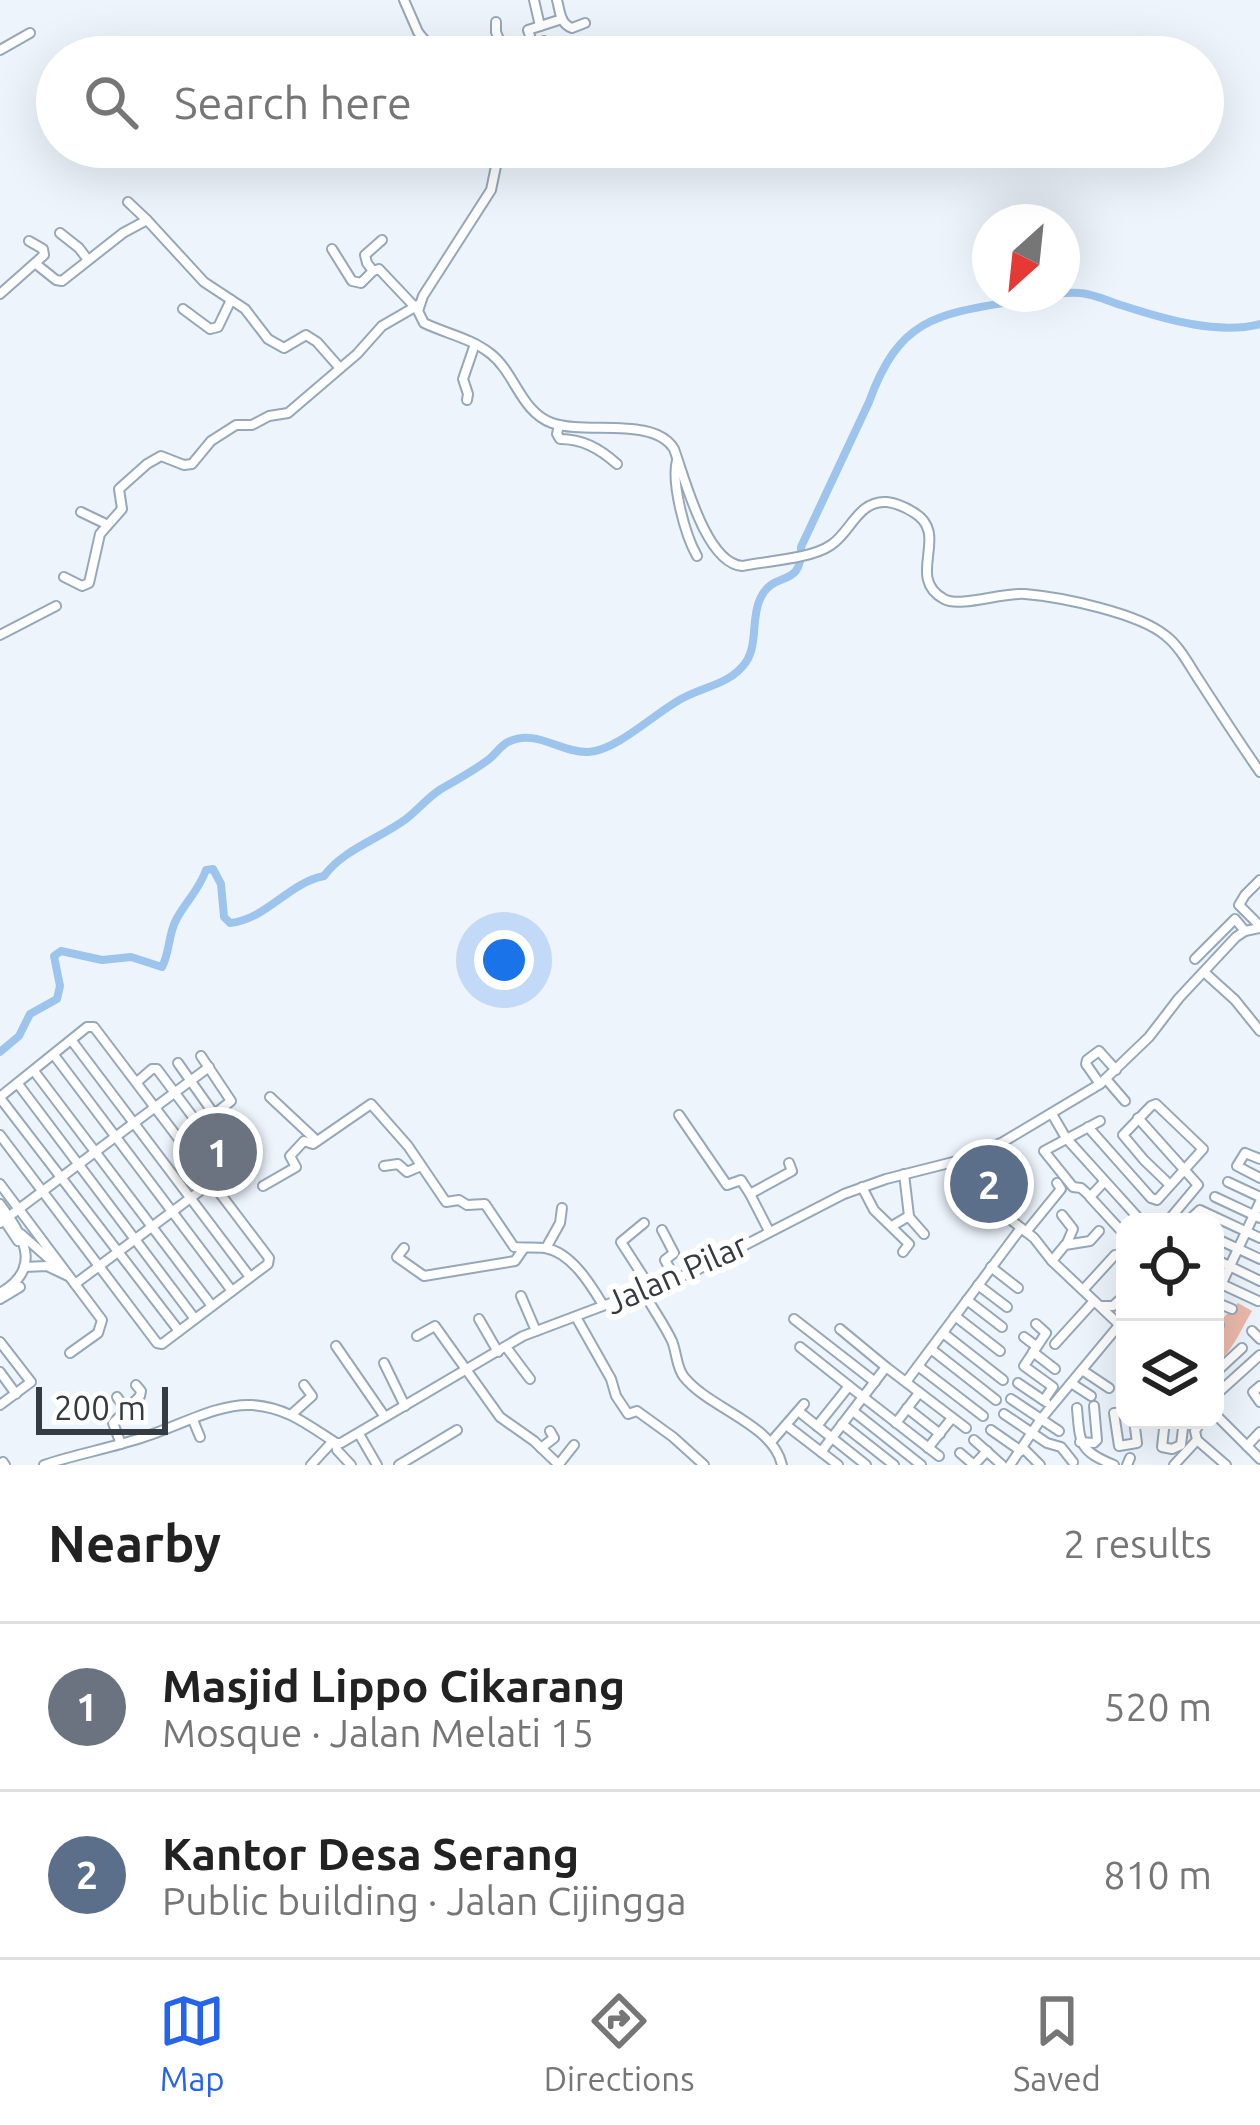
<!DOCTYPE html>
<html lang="en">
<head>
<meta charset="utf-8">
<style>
  body { margin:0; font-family:Ubuntu,sans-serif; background:#f6f6f6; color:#222 }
  .controls { position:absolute; right:36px; bottom:36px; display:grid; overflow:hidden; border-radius:24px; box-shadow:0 12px 48px #0002 }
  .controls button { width:108px; height:108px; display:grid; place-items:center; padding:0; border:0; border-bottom:3px solid #e0e0e0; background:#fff; color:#222; font:60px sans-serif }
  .compass { position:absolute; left:972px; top:204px; width:108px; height:108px; border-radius:50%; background:#fff; box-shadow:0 12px 48px #0002; rotate:207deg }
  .scale { position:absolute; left:36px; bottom:30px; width:132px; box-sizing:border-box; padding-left:12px; border:6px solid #343b42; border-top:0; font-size:33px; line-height:42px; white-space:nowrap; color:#343b42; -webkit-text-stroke:9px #fff; paint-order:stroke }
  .you { position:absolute; left:504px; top:960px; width:42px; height:42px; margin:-30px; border:9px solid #fff; border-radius:50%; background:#1a73e8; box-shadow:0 0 0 18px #1a73e833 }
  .badge { display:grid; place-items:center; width:78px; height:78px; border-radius:50%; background:#2563eb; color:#fff; font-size:39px; font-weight:700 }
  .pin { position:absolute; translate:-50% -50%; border:6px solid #fff; box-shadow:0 3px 12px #0006 }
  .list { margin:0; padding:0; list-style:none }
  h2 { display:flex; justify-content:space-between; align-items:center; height:156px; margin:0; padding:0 48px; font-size:51px }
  h2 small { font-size:39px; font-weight:400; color:#767676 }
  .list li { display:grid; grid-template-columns:78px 1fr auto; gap:36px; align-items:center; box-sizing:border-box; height:168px; padding:0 48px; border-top:3px solid #e0e0e0 }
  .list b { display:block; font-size:45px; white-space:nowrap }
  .list p { margin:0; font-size:39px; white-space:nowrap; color:#767676 }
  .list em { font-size:39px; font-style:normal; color:#767676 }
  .icon { flex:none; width:66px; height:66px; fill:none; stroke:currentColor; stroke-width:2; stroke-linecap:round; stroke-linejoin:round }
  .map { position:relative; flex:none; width:1260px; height:1465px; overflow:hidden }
  .search { position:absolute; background:#fff; box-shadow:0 12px 48px #0002; left:36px; right:36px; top:36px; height:132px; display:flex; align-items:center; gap:30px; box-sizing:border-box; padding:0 42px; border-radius:66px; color:#767676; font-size:45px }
  .sheet { height:492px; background:#fff }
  nav { display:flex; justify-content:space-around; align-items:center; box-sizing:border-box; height:168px; border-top:3px solid #e0e0e0; background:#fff; font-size:33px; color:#767676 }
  nav a { display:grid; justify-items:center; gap:6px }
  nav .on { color:#2563eb }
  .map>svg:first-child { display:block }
  .green { fill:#ebb9ab }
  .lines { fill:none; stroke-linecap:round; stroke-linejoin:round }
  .river { stroke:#9dc4ed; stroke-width:8 }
  .minor-casing { stroke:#96a7b8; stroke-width:12 }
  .minor { stroke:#fff; stroke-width:8 }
  .labels { text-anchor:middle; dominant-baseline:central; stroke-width:12; stroke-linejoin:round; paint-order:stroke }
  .street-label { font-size:33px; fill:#343b42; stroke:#fff }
</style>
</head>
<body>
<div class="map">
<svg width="1260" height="1465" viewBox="0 0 1260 1465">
  <rect width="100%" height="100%" fill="#edf4fc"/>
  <path class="green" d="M 1238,1303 L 1252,1311 C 1241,1329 1233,1351 1215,1365 L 1215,1326 Z"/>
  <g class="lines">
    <path class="river" d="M 0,1052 L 19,1036 L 30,1014 L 57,999 L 60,986 L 54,956 L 61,951 L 102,960 L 131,957 L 162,967 C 170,952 168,935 176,920 C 186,901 198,892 206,870 L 213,869 L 221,884 L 224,917 L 230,923 C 267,919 288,883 324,876 C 344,849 379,839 406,819 C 418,810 428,797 441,789 C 457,780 473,771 488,760 C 495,755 501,745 508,742 C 536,728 560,753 588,752 C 617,751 657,711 683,698 C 705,686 731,684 746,662 C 758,644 751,618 760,599 C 774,568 802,591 801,547 L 869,402 C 899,319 935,314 1016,301 C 1036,298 1060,291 1080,293 C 1095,294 1110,302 1124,306 C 1164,319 1218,335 1260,324"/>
    <g class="minor-casing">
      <g id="minor">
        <path d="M 404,0 L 418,32 L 438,57"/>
        <path d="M 534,0 L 540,26"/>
        <path d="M 557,0 C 560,11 560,24 572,28 L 585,23"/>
        <path d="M 496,22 L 496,32 L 506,57"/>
        <path d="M 533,45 L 528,30 L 562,19"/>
        <path d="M 0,50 L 30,33"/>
        <path d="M 515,57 L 544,41"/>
        <path d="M 500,147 L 491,190 L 423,296 L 418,311 L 424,323 C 447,334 471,338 491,354 C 515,373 521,412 552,423 C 586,435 654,416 674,449 C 685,479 706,563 742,566 C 766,561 811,559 831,545 C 851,532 858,500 887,502 C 896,503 905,507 913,512 C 952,534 904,577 944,599 C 960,608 1003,592 1025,594 C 1061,597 1139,613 1166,636 C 1180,647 1189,665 1199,680 C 1219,711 1239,742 1260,772"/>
        <path d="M 128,202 L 147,220"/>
        <path d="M 60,233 L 79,248 L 88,260"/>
        <path d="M 332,249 L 352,281 L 361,283 L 373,271 L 379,269 L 414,306"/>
        <path d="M 36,264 L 56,280 L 62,281 L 123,233 L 147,220 L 204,282 L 245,309 L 268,339 L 284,348 L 306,335 L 317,342 L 339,367"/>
        <path d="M 373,271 L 367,263 L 365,255 L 382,240"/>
        <path d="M 0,294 L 44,255 L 43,249 L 29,241"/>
        <path d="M 183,309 L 210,329 L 218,327 L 231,300"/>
        <path d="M 467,400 L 468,394 L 463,379 L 475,344"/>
        <path d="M 559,425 L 557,434 L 560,439 C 582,439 599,448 617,464"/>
        <path d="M 677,460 C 671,483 685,535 697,556"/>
        <path d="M 81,512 L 106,524"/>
        <path d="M 64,577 L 82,586 L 89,583 L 100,534 L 122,509 L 119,489 L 147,464 L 161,456 L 184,465 L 192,464 L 211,441 L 236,425 L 252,425 L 269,416 L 288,413 L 357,354 L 382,326 L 420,304"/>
        <path d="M 0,635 L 56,606"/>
        <path d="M 1260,880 L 1245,895 L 1239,905 L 1260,926"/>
        <path d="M 1195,959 L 1235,919 L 1245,931"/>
        <path d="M 1204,972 L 1235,1000 L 1260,1031"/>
        <path d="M 72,1041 L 250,1277"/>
        <path d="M 54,1055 L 232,1291"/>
        <path d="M 178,1063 L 214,1114"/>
        <path d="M 34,1071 L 212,1306"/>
        <path d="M 1106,1079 L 1125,1101"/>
        <path d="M 137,1082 L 152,1069 L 157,1069 L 199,1125"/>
        <path d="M 18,1084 L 195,1319"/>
        <path d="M 1100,1084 L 1086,1064 L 1087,1060 L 1099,1051 L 1116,1070"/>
        <path d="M 0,1097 L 87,1027 L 94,1027 L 269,1258 L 268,1264 L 162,1344 L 157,1343 L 0,1135"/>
        <path d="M 270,1097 L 317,1141"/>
        <path d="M 0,1098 L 179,1331"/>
        <path d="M 1052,1114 L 1066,1138 L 1142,1222"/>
        <path d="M 679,1115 L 727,1185 L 741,1180 L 750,1194"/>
        <path d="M 1138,1118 L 1198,1185 L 1167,1222"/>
        <path d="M 1088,1127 L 1151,1198 L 1157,1200 L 1203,1149 L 1156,1104 L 1151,1106 L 1123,1135 L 1144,1160 L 1170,1185"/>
        <path d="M 193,1131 L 231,1101 L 201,1056"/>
        <path d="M 1260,1159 L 1245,1153 L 1237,1166 L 1260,1178"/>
        <path d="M 961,1160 L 992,1205 L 1034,1238 L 1052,1261 L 1125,1330"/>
        <path d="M 384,1166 L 398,1164 L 407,1172 L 421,1166"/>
        <path d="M 1104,1182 L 1090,1197 L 1125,1235"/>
        <path d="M 1228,1182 L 1260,1197"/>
        <path d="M 0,1184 L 102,1320 L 98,1333 L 70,1353"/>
        <path d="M 263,1186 L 296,1167 L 290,1156 L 304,1141 L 313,1144 L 371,1104 L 408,1146 L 446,1202 L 459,1200 L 467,1205 L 485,1204 L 514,1247 C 524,1248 535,1247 545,1248 C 571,1252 591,1285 603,1305"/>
        <path d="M 862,1187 L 874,1210 L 909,1244 L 903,1252"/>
        <path d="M 1090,1196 L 1081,1188 L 1073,1187 L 1044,1151 L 1100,1121"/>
        <path d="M 1215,1197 L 1260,1218"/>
        <path d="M 0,1204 C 23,1236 44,1268 0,1293"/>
        <path d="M 0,1214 L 18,1241"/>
        <path d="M 1062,1215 L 1073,1229 L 1067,1243"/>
        <path d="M 909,1217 L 924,1234"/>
        <path d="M 1187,1222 L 1200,1210 L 1260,1238"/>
        <path d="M 0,1223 L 209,1067"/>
        <path d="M 644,1223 L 621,1242 L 650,1287"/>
        <path d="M 892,1226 L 909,1216 L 904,1174"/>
        <path d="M 662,1230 L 674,1253 L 665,1260 L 675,1278"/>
        <path d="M 769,1231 L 750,1194 L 792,1171 L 789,1163"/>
        <path d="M 1026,1232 L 1061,1189 L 1057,1183"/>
        <path d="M 21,1234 L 55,1264"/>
        <path d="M 1215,1238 L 1260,1259"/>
        <path d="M 404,1248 L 397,1257 L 424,1276 L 515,1261 L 524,1248"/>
        <path d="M 546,1248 L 560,1223 L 562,1208"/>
        <path d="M 1215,1259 L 1260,1281"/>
        <path d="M 1052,1261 L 1065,1245 L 1090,1241 L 1099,1231"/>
        <path d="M 24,1267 L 47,1266 L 68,1276"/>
        <path d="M 991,1267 L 1018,1288"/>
        <path d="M 1215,1281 L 1258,1301"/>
        <path d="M 1222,1283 L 1260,1202"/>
        <path d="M 75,1284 L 212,1182"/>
        <path d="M 978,1285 L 1007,1307"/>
        <path d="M 1083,1290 L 1115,1255"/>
        <path d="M 643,1291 C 652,1308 664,1324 672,1341 C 677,1353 676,1367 684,1377 C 710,1409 773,1424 782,1465"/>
        <path d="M 521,1296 L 536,1331"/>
        <path d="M 0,1299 L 20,1287"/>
        <path d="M 967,1300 L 1002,1327"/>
        <path d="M 1215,1302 L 1232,1309"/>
        <path d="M 1102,1306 L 1113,1306 L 1125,1295"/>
        <path d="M 955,1316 L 1000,1351"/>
        <path d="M 576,1317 L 611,1379 L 616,1396 L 628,1414 L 637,1411 L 673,1437 L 704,1465"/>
        <path d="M 479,1319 L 498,1352"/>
        <path d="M 794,1319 L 875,1382"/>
        <path d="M 1215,1322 L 1219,1325"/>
        <path d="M 1036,1324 L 1046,1333 L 1024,1366 L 1053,1387 L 1044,1400"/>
        <path d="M 840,1329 L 886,1367"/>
        <path d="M 1252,1331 L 1260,1339"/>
        <path d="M 943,1333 L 1003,1380"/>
        <path d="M 417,1336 L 435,1326 L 500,1417 L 534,1441 L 559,1465"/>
        <path d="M 1024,1337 L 1036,1346"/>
        <path d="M 0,1342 L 31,1382 L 0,1405"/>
        <path d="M 1055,1344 L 1094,1301"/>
        <path d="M 336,1346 L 385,1417"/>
        <path d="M 506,1347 L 530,1379"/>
        <path d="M 800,1347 L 849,1386"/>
        <path d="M 931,1349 L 996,1400"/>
        <path d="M 1033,1352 L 1055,1369"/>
        <path d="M 384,1363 L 405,1406"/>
        <path d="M 918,1366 L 983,1416"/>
        <path d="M 1082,1370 L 1109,1388"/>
        <path d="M 0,1372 L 16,1394"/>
        <path d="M 1215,1373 L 1242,1348"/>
        <path d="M 906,1382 L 1021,1228"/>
        <path d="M 1018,1383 L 1046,1402"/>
        <path d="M 1071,1383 L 1091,1396"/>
        <path d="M 1260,1386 L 1253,1392 L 1260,1402"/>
        <path d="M 1219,1392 L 1260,1355"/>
        <path d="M 117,1397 L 126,1410"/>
        <path d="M 1011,1399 L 1059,1431"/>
        <path d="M 907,1408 L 940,1434"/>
        <path d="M 1077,1408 C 1080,1444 1079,1451 1114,1465"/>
        <path d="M 853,1411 L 921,1465"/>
        <path d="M 1125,1412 L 1114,1413 L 1119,1446 L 1137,1443 L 1134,1420"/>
        <path d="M 292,1414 L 312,1396 L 304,1385"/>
        <path d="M 802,1414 L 866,1465"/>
        <path d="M 1004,1414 L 1047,1443 L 1061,1447 L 1073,1462"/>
        <path d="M 1215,1414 L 1260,1459"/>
        <path d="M 193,1420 L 200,1437"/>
        <path d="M 1165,1420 L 1162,1447 L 1172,1449 L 1181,1445 L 1184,1420"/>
        <path d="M 896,1423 L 919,1393"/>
        <path d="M 842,1424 L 894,1465"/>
        <path d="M 817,1426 L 849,1386 L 939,1456"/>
        <path d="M 790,1428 L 838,1465"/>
        <path d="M 991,1430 L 1021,1451"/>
        <path d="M 359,1434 L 377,1465"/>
        <path d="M 974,1440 L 1002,1465"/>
        <path d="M 1197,1440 L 1226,1465"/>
        <path d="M 771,1442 L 804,1404"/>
        <path d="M 1080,1442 L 1094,1443 L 1097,1440 L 1094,1406"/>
        <path d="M 336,1443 L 337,1450 L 351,1465"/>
        <path d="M 121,1444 L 113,1423 L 140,1396 L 141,1391 L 136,1385"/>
        <path d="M 1247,1446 L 1260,1432"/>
        <path d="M 541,1448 L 554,1438 L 550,1431"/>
        <path d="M 928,1448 L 952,1418"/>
        <path d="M 1023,1448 L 1040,1465"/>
        <path d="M 821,1452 L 886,1367 L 966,1428"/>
        <path d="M 960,1453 L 974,1465 L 987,1451"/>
        <path d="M 3,1462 L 5,1465"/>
        <path d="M 559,1464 L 574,1445"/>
        <path d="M 44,1465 C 77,1454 111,1448 144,1437 C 177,1427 218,1403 252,1405 C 286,1407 308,1425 336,1443 L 341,1443 L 523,1336 L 693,1272 L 844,1194 L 886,1179 L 961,1160 L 1003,1142 L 1100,1084 L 1149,1037 L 1179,998 L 1236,937 L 1245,931 L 1260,928"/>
        <path d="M 311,1465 L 333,1441"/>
        <path d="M 399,1465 L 457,1430"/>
        <path d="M 1010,1465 L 1041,1419 L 1120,1324"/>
        <path d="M 1127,1465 L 1130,1458"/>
        <path d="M 1174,1465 L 1197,1440 L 1195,1431 L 1202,1420"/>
      </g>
    </g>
    <use href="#minor" class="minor"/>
  </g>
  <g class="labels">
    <g class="street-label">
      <text transform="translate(676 1273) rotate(-24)">Jalan Pilar</text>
    </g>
  </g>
</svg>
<div class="controls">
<button><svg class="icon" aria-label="locate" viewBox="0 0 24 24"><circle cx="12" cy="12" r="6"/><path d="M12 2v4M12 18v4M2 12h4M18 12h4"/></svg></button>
<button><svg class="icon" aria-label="layers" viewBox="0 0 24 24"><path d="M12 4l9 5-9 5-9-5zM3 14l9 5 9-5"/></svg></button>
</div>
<svg class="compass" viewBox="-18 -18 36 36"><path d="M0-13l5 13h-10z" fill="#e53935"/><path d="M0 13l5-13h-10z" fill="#767676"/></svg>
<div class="scale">200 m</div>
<div class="you"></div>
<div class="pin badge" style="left:218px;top:1152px;background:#6b7280">1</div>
<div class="pin badge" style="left:989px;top:1184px;background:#5c6f8a">2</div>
<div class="search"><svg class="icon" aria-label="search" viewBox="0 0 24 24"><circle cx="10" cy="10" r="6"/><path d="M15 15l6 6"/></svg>Search here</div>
</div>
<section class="sheet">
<h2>Nearby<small>2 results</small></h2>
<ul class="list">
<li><span class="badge" style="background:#6b7280">1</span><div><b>Masjid Lippo Cikarang</b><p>Mosque · Jalan Melati 15</p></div><em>520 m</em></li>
<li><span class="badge" style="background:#5c6f8a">2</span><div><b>Kantor Desa Serang</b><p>Public building · Jalan Cijingga</p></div><em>810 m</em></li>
</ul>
</section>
<nav>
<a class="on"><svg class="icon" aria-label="map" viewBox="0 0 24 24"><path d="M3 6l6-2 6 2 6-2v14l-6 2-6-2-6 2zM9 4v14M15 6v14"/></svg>Map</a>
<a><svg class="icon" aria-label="directions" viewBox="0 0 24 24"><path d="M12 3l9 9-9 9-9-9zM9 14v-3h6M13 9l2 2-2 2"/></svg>Directions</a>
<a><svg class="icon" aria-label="saved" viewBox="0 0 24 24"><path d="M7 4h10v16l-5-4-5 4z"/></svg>Saved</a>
</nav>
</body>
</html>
